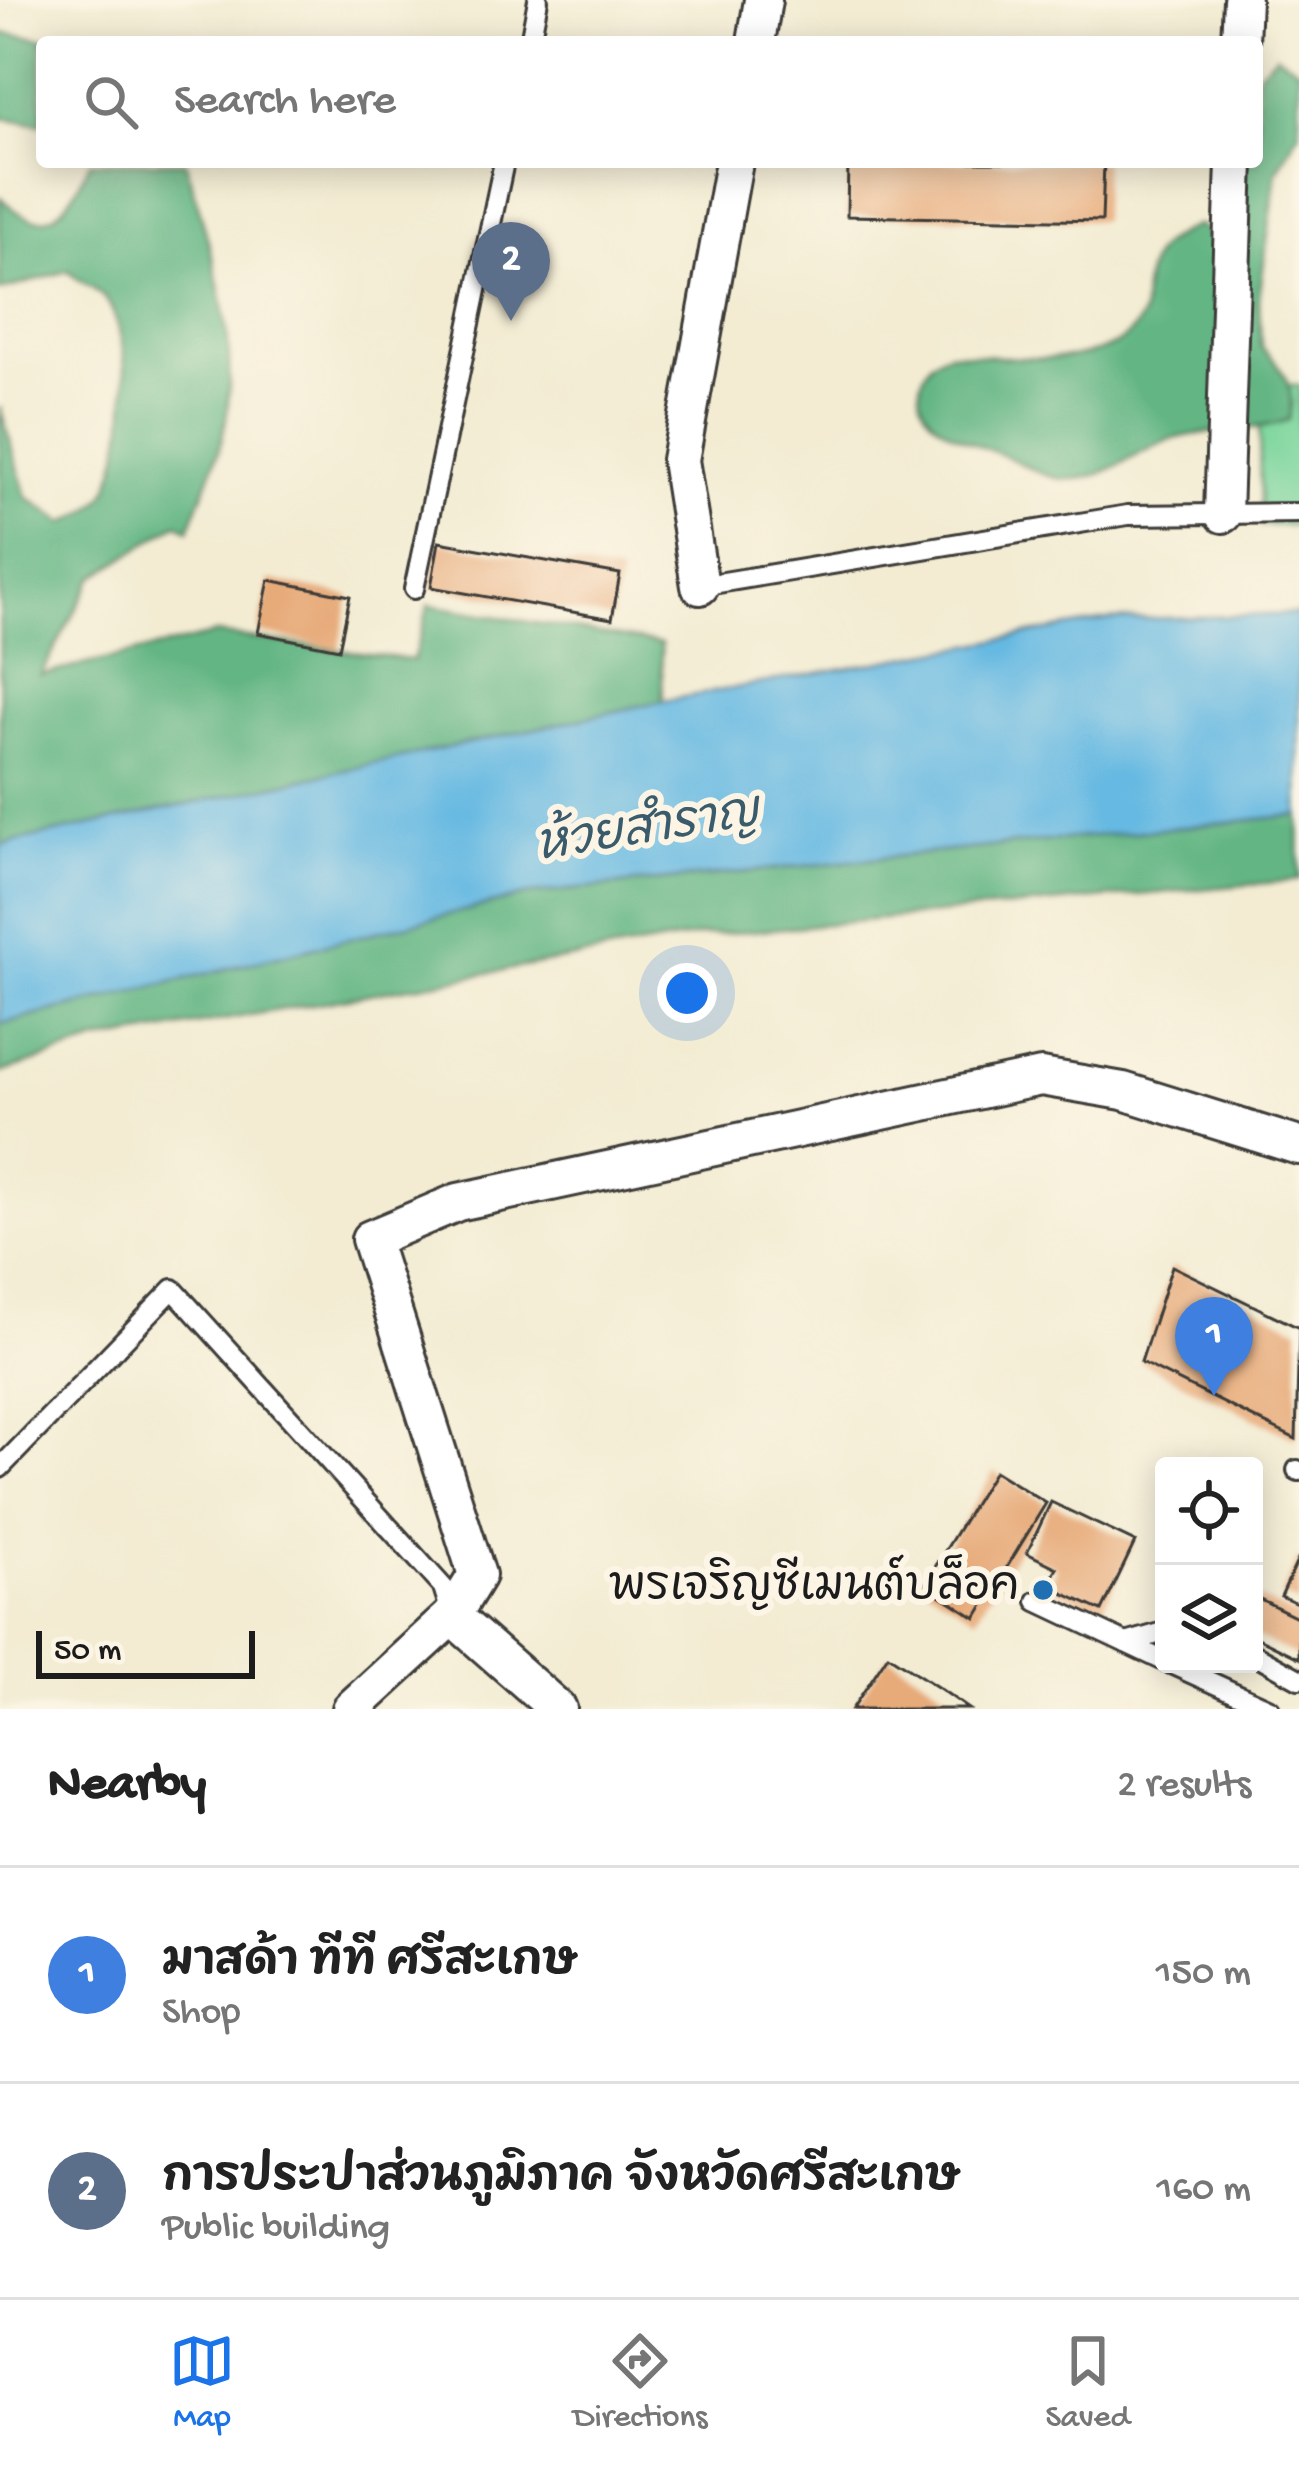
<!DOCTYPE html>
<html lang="en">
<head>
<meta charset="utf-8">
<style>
  body { margin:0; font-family:"Gochi Hand","Playpen Sans Thai",sans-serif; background:#f6f6f6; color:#222 }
  .controls { position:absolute; right:36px; bottom:36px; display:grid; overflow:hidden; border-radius:12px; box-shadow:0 6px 30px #0003 }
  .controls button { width:108px; height:108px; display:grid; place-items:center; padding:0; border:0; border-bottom:3px solid #e0e0e0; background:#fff; color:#222; font:60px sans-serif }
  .scale { position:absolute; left:36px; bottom:30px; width:219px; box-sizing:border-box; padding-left:12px; border:6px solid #1c1c1c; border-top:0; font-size:33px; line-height:42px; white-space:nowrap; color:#1c1c1c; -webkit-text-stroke:9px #fcf5e5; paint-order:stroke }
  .you { position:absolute; left:687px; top:993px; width:42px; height:42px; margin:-30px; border:9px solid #fff; border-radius:50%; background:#1a73e8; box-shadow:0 0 0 18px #1a73e833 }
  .badge { display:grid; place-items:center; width:78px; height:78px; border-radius:50%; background:#1a73e8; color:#fff; font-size:39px; font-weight:700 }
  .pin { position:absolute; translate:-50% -99px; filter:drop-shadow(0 3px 6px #0008) }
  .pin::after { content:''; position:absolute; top:63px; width:42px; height:36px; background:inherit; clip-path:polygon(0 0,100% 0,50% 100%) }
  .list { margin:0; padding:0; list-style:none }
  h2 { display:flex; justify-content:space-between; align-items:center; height:156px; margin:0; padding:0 48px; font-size:51px }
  h2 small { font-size:39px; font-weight:400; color:#767676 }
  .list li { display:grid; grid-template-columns:78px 1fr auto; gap:36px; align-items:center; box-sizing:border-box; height:216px; padding:0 48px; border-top:3px solid #e0e0e0 }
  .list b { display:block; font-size:45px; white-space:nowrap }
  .list p { margin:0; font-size:39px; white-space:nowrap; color:#767676 }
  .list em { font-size:39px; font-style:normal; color:#767676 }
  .icon { flex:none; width:66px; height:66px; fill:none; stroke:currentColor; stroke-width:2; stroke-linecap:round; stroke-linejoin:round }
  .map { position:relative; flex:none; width:1299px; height:1709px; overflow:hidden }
  .search { position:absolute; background:#fff; box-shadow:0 6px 30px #0003; left:36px; right:36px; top:36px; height:132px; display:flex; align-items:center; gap:30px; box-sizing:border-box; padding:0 42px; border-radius:12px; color:#767676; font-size:45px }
  .sheet { height:588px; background:#fff }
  nav { display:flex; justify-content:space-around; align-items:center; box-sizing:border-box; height:168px; border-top:3px solid #e0e0e0; background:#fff; font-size:33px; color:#767676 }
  nav a { display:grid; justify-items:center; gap:6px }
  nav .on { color:#1a73e8 }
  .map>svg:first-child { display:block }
  .green { fill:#7ad59c; stroke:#4b785c; stroke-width:3 }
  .forest { fill:#63b684; stroke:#406950; stroke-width:3 }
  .water { fill:#66b9e2; stroke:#416a7f; stroke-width:3 }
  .building { fill:#e7aa79 }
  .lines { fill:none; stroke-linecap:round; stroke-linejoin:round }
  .service-casing { stroke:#3c3b37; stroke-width:24 }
  .minor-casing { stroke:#3c3b37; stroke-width:42 }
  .service { stroke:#fff; stroke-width:18 }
  .minor { stroke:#fff; stroke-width:36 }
  .poi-dot { fill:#1f6fb2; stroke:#fcf5e5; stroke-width:4.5 }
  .labels { text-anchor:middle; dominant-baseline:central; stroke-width:12; stroke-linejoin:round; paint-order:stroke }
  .poi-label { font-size:45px; fill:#1c1c1c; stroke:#fcf5e5; text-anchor:end }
  .water-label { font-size:48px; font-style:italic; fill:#3a5b6b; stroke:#fcf5e5 }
</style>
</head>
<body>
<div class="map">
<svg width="1299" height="1709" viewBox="0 0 1299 1709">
  <rect width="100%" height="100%" fill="#fcf5e5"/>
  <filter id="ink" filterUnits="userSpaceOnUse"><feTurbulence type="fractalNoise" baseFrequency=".00833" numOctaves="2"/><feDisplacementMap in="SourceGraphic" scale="24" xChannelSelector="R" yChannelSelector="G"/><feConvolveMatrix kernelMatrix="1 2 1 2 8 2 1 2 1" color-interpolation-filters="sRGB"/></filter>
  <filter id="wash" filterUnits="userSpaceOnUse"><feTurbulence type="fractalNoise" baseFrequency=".004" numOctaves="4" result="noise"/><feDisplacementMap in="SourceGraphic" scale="48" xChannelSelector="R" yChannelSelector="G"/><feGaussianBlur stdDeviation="2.7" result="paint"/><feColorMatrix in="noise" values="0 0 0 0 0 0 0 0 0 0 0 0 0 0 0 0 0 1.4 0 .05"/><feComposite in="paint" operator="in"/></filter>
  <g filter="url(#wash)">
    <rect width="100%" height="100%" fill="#f3ecd3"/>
    <path class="green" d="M 1259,385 L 1299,385 L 1299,525 L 1260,525 Z"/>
    <g class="forest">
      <path d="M 0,33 L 48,39 L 130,33 L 163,42 L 42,42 L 42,124 L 0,118 Z"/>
      <path d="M 1276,54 L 1299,69 L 1299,131 L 1277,171 L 1259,298 L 1261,347 C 1282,365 1298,392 1288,420 C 1249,433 1209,428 1170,440 C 1134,452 1105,481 1067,479 C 1047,479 1025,465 1007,457 C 975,443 905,425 923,377 C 928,364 935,357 948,352 C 999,355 1113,377 1141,318 C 1144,311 1143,298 1144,290 C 1148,251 1163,240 1198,225 L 1220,242 L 1245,162 L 1257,162 L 1257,73 Z"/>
      <path d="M 90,162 L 186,162 C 210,250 244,342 223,434 C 216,466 200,499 189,530 L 178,523 L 93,578 L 41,675 L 216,634 L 413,660 L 429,605 L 661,644 L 663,701 L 0,845 L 0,407 L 27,497 L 65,523 C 82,515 100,506 108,489 C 129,442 133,352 110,306 C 103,292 79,281 67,271 L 0,291 L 0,197 C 48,245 68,208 90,162 Z"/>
      <path d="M 1299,815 L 1299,880 L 699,936 L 98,1042 L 0,1073 L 0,1024 L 532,894 Z"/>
    </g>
    <path class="water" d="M 1299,614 L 1299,815 L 532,894 L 0,1024 L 0,845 L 663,701 L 1107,620 Z"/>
    <g id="blocks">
      <g class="building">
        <path d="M 848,162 L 1104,162 L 1102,221 L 847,216 Z"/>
        <path d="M 439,542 L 620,574 L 612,619 L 431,587 Z"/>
        <path d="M 269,580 L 350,596 L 339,649 L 258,633 Z"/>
        <path d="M 1172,1266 L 1299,1328 L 1296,1439 L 1141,1362 Z"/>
        <path d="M 994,1471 L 1046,1503 L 976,1618 L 924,1585 Z"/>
        <path d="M 1051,1502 L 1135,1542 L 1102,1611 L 1048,1586 L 1057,1568 L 1027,1553 Z"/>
        <path d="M 1299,1557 L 1299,1604 L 1281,1596 Z"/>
        <path d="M 1254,1596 L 1299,1618 L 1299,1658 L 1254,1636 Z"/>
        <path d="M 888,1655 L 942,1690 L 969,1709 L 852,1709 Z"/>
      </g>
    </g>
  </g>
  <g filter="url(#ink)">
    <use href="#blocks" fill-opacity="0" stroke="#3c3b37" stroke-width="3"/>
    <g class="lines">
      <g class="service-casing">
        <g id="service">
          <path d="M 530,42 L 538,0"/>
          <path d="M 700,586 L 1128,515 L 1299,513"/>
          <path d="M 414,589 L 504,162"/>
          <path d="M 0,1468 L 173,1289 L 443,1587 L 452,1616"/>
          <path d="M 1297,1470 L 1299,1471"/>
          <path d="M 1037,1601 L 1126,1643"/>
          <path d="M 1164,1632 L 1126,1643 L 1164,1661"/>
          <path d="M 1254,1654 L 1299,1679"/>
          <path d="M 1171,1664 L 1270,1709"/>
        </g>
      </g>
      <g class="minor-casing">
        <g id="minor">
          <path d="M 756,42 L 763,0"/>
          <path d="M 1240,42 L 1242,0"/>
          <path d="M 1223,514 L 1235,162"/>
          <path d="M 700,586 L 680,460 L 734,162"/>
          <path d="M 452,1616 L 477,1575 L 370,1239 L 458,1202 L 1041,1077 L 1123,1091 L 1299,1146"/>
          <path d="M 351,1709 L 452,1616 L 558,1709"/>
        </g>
      </g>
      <use href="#service" class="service"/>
      <use href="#minor" class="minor"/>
    </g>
  </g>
  <circle class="poi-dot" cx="1043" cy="1590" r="12"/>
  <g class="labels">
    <g class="poi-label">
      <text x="1019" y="1590">พรเจริญซีเมนต์บล็อค</text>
    </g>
    <g class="water-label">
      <text transform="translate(648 833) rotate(-9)">ห้วยสำราญ</text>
    </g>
  </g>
</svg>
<div class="controls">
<button><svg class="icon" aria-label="locate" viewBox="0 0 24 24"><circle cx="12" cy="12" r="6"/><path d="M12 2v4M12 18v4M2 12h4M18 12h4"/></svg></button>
<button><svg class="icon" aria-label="layers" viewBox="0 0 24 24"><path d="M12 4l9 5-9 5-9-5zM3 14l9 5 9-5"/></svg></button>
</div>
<div class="scale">50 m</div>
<div class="you"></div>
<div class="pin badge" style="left:1214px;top:1396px;background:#3f7fe0">1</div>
<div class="pin badge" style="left:511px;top:321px;background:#5c6f8a">2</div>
<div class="search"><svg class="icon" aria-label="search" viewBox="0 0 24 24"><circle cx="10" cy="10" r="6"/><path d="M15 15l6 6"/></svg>Search here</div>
</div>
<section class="sheet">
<h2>Nearby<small>2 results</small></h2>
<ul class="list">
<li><span class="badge" style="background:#3f7fe0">1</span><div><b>มาสด้า ทีที ศรีสะเกษ</b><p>Shop</p></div><em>150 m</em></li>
<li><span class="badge" style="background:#5c6f8a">2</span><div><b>การประปาส่วนภูมิภาค จังหวัดศรีสะเกษ</b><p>Public building</p></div><em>160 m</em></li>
</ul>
</section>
<nav>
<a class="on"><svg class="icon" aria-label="map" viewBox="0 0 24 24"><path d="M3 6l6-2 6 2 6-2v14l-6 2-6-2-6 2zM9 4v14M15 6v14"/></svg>Map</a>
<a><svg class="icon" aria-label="directions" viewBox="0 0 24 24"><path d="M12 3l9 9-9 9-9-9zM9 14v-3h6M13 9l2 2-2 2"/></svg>Directions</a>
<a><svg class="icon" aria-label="saved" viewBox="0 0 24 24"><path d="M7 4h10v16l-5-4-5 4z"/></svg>Saved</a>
</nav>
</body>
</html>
